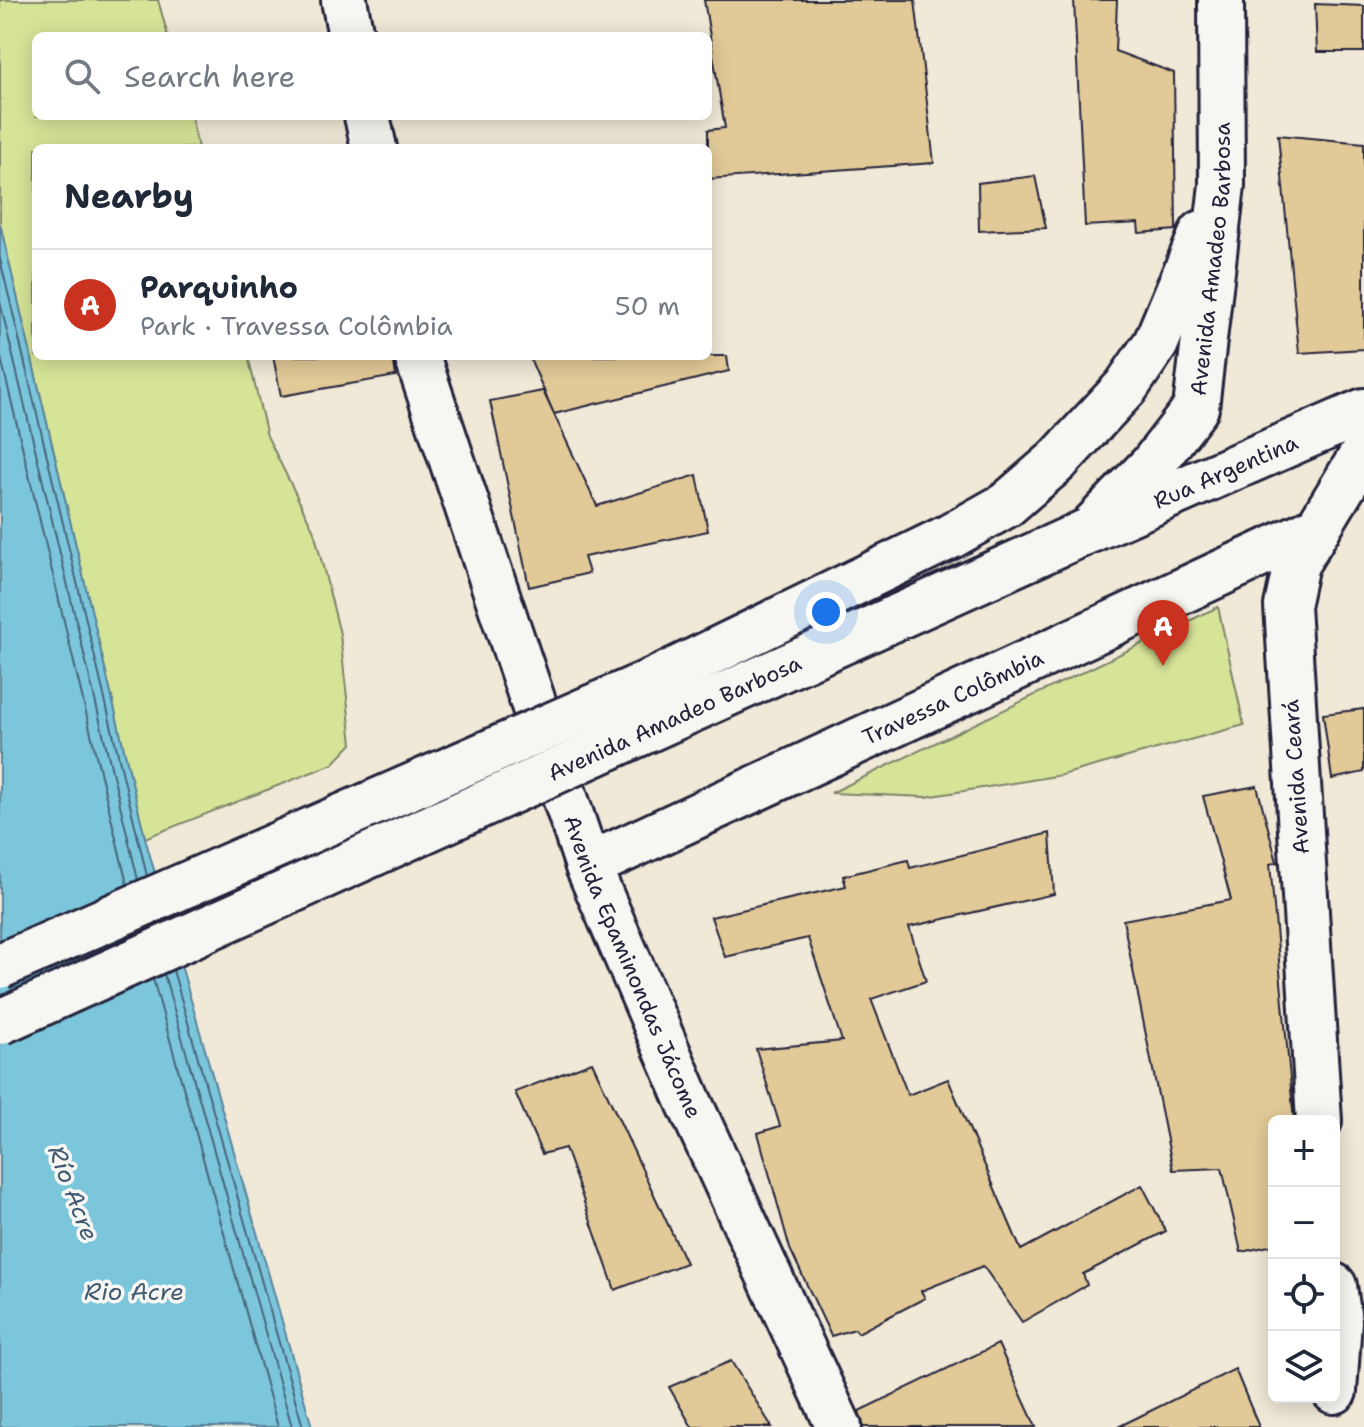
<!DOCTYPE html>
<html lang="en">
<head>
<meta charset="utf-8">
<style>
  body { margin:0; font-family:"Shantell Sans",sans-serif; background:#f6f6f7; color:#1f2937 }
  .controls { position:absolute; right:24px; bottom:24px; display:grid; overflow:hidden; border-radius:12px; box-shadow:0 4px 20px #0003 }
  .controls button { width:72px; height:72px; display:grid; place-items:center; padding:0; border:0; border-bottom:2px solid #e0e1e3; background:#fff; color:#1f2937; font:40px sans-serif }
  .you { position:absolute; left:826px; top:612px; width:28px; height:28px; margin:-20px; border:6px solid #fff; border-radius:50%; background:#1a73e8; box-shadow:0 0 0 12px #1a73e833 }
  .badge { display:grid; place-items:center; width:52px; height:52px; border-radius:50%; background:#c8321e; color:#fff; font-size:26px; font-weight:700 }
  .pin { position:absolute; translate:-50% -66px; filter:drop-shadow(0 2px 4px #0008) }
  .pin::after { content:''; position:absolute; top:42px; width:28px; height:24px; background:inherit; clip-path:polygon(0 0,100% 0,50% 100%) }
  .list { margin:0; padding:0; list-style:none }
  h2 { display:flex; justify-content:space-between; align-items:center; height:104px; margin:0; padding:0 32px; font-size:34px }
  h2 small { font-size:26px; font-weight:400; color:#747a83 }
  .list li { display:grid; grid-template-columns:52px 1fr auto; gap:24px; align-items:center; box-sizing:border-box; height:112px; padding:0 32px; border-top:2px solid #e0e1e3 }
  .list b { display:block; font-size:30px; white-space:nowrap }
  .list p { margin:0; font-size:26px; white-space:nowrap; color:#747a83 }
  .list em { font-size:26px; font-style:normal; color:#747a83 }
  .icon { flex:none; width:44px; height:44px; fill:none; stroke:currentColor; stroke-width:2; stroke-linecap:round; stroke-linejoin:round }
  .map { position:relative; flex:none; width:1364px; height:1427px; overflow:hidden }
  .search { position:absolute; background:#fff; box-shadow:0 4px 20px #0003; left:32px; top:32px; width:680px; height:88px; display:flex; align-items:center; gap:20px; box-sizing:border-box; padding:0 28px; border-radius:12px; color:#747a83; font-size:30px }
  .panel { position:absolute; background:#fff; box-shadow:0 4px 20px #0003; left:32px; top:144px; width:680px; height:216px; border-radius:12px }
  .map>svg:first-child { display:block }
  .green { fill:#d6e498; stroke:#7c836a; stroke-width:2 }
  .water { fill:#7cc6dc; stroke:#58849c; stroke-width:2 }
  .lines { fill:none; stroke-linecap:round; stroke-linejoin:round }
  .shore { stroke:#46647b; stroke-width:2 }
  .building { fill:#e2ca98; stroke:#22223b; stroke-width:2 }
  .minor-casing { stroke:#22223b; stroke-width:50 }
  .major-casing { stroke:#22223b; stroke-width:50 }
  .minor { stroke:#f6f6f2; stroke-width:44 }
  .major { stroke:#f6f6f2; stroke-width:44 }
  .major-bridge-casing { stroke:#22223b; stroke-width:50; stroke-linecap:butt }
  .major-bridge { stroke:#f6f6f2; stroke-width:44 }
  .labels { text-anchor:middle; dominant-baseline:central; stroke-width:7; stroke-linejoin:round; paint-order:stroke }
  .street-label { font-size:22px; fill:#22223b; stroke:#f6f6f2 }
  .water-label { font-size:24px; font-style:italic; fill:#425b73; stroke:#f6f6f2 }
</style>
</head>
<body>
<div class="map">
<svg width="1364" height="1427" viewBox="0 0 1364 1427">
  <rect width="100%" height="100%" fill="#f0e9d7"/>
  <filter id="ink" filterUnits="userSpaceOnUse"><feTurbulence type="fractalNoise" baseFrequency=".0125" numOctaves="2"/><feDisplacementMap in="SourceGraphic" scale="16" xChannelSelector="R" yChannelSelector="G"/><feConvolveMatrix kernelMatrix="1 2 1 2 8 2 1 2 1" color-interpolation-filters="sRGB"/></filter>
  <g filter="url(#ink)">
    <g class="green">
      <path d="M 0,0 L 158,0 L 168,36 L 36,36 L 36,116 L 191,116 L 198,148 L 36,148 L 36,356 L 248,356 L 267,436 L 314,531 L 340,634 L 352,744 L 333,764 L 145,838 L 0,224 Z"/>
      <path d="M 1218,607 L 1244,725 L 1062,775 L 926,797 L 831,793 Z"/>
    </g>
    <path class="water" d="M 0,224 L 145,838 L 312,1427 L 0,1427 Z"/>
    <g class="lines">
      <g class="shore">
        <path d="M 0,259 L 147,876"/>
        <path d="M 0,302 L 138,880"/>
        <path d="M 0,354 L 127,884"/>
        <path d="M 173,970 L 303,1427"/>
        <path d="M 164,974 L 292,1427"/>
        <path d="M 153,979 L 278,1427"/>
      </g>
    </g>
    <g class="building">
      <path d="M 704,0 L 915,0 L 934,163 L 708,179 L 708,130 L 725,128 Z"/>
      <path d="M 1074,0 L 1117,0 L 1115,51 L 1174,73 L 1176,230 L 1139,233 L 1138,223 L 1085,226 Z"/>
      <path d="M 1315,4 L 1364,6 L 1364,52 L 1317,52 Z"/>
      <path d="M 1278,135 L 1364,143 L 1364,349 L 1299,353 Z"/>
      <path d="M 1035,176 L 1046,228 L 979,231 L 978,183 Z"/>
      <path d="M 273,356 L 393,356 L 396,376 L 281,396 Z"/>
      <path d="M 529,356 L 727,356 L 729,371 L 554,414 Z"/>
      <path d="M 543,391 L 597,506 L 697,475 L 708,531 L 584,557 L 589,573 L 529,587 L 490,401 Z"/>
      <path d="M 1364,709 L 1364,772 L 1332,779 L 1323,714 Z"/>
      <path d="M 1257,786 L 1277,862 L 1270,864 L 1294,1121 L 1274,1121 L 1274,1245 L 1241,1252 L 1222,1168 L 1173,1170 L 1123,920 L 1231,900 L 1203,796 Z"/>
      <path d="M 1050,833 L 1054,894 L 909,927 L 926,981 L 871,999 L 908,1095 L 948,1079 L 1021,1250 L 1142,1185 L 1166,1231 L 1083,1274 L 1087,1285 L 1022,1322 L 983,1266 L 921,1291 L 925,1298 L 858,1333 L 855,1329 L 831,1336 L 790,1249 L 758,1133 L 780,1126 L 756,1049 L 842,1041 L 808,938 L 725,957 L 711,917 L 846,886 L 843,876 L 908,860 L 910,868 Z"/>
      <path d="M 592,1062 L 686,1263 L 615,1290 L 565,1148 L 542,1154 L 515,1092 Z"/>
      <path d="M 998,1344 L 1036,1427 L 864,1427 L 859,1411 Z"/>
      <path d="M 731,1361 L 772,1427 L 692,1427 L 669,1387 Z"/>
      <path d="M 1235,1369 L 1259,1427 L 1118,1427 Z"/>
    </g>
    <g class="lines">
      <g class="minor-casing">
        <g id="minor">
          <path d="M 344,0 L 351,36"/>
          <path d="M 367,116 L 374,148"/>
          <path id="s1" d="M 417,356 L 588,866 L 689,1102 L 839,1427"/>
          <path id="s2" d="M 1088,531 L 1364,411"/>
          <path id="s3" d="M 588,866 L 1318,528"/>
          <path d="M 1319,1121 L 1287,606 L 1296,564 L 1364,452"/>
          <path d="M 1334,1286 L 1339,1321 L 1334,1391"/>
        </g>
      </g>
      <g class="major-casing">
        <g id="major">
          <path d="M 1057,461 L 1126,387 L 1156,343 L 1202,233"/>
          <path id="s4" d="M 1088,531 L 1152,465 L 1196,408 L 1222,185 L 1221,0"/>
        </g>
      </g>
      <use href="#minor" class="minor"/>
      <use href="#major" class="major"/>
      <g class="major-bridge-casing">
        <g id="major-bridge">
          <path d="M 0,966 L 655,680 L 951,536 L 1006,505 L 1057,461"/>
          <path id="s5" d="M 0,1022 L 1088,531"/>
        </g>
      </g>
      <use href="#major-bridge" class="major-bridge"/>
    </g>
  </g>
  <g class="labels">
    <g class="street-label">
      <text stroke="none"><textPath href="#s4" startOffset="314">Avenida Amadeo Barbosa</textPath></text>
      <text stroke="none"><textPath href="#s2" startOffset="150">Rua Argentina</textPath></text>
      <text stroke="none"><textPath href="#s3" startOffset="402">Travessa Colômbia</textPath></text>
      <text stroke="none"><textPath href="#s5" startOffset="740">Avenida Amadeo Barbosa</textPath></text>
      <text transform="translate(1296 777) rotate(-94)">Avenida Ceará</text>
      <text stroke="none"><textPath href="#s1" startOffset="648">Avenida Epaminondas Jácome</textPath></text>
    </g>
    <g class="water-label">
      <text transform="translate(73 1193) rotate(69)">Río Acre</text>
      <text x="134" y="1292">Rio Acre</text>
    </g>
  </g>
</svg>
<div class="controls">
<button>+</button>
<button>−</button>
<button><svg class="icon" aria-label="locate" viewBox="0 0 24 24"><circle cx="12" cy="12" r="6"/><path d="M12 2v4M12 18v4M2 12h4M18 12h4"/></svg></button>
<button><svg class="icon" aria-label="layers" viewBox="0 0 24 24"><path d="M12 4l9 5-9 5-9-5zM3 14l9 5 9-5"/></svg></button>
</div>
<div class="you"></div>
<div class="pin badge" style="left:1163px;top:666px">A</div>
<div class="search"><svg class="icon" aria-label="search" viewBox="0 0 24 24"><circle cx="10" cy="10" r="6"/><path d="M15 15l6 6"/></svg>Search here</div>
<section class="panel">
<h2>Nearby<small></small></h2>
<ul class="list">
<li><span class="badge">A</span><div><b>Parquinho</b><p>Park · Travessa Colômbia</p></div><em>50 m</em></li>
</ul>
</section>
</div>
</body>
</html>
